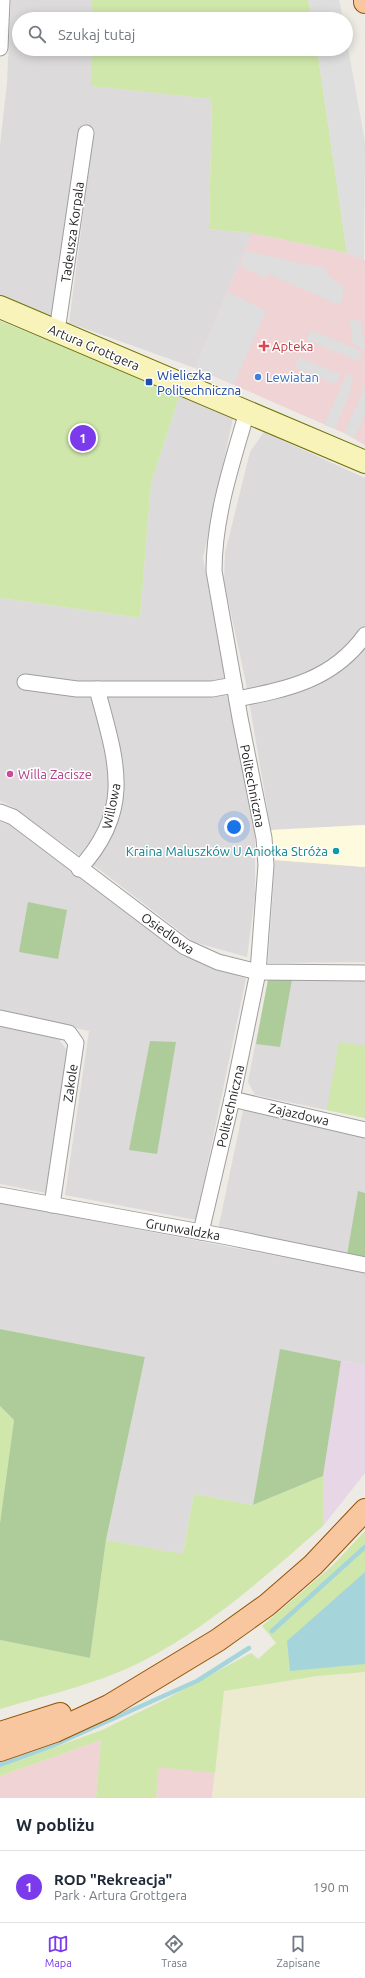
<!DOCTYPE html>
<html lang="pl">
<head>
<meta charset="utf-8">
<style>
  body { margin:0; font-family:Ubuntu,sans-serif; background:#f2f2f3; color:#1f2937 }
  .you { position:absolute; left:234px; top:827px; width:14px; height:14px; margin:-10px; border:3px solid #fff; border-radius:50%; background:#1a73e8; box-shadow:0 0 0 6px #1a73e833 }
  .badge { display:grid; place-items:center; width:26px; height:26px; border-radius:50%; background:#7c3aed; color:#fff; font-size:13px; font-weight:700 }
  .pin { position:absolute; translate:-50% -50%; border:2px solid #fff; box-shadow:0 1px 4px #0006 }
  .list { margin:0; padding:0; list-style:none }
  h2 { display:flex; justify-content:space-between; align-items:center; height:52px; margin:0; padding:0 16px; font-size:17px }
  h2 small { font-size:13px; font-weight:400; color:#747a83 }
  .list li { display:grid; grid-template-columns:26px 1fr auto; gap:12px; align-items:center; box-sizing:border-box; height:72px; padding:0 16px; border-top:1px solid #e0e1e3 }
  .list b { display:block; font-size:15px; white-space:nowrap }
  .list p { margin:0; font-size:13px; white-space:nowrap; color:#747a83 }
  .list em { font-size:13px; font-style:normal; color:#747a83 }
  .icon { flex:none; width:22px; height:22px; fill:none; stroke:currentColor; stroke-width:2; stroke-linecap:round; stroke-linejoin:round }
  .map { position:relative; flex:none; width:365px; height:1798px; overflow:hidden }
  .search { position:absolute; background:#fff; box-shadow:0 2px 10px #0003; left:12px; right:12px; top:12px; height:44px; display:flex; align-items:center; gap:10px; box-sizing:border-box; padding:0 14px; border-radius:22px; color:#747a83; font-size:15px }
  .sheet { height:124px; background:#fff }
  nav { display:flex; justify-content:space-around; align-items:center; box-sizing:border-box; height:56px; border-top:1px solid #e0e1e3; background:#fff; font-size:11px; color:#747a83 }
  nav a { display:grid; justify-items:center; gap:2px }
  nav .on { color:#7c3aed }
  .map>svg:first-child { display:block }
  .residential { fill:#dcdadb }
  .commercial { fill:#efd3d5 }
  .industrial { fill:#e7d6e6 }
  .education { fill:#fefadd }
  .farmland { fill:#edebcf }
  .grass { fill:#cfe7ab }
  .forest { fill:#aecc9a }
  .parking { fill:#dedede }
  .water { fill:#a5d5db }
  .lines { fill:none; stroke-linecap:round; stroke-linejoin:round }
  .stream { stroke:#a5d5db; stroke-width:4.5 }
  .street-casing { stroke:#9f9f9f; stroke-width:17 }
  .secondary-casing { stroke:#707009; stroke-width:24 }
  .primary-casing { stroke:#925305; stroke-width:24 }
  .street { stroke:#fff; stroke-width:15 }
  .secondary { stroke:#f7f3b9; stroke-width:22 }
  .primary { stroke:#f8c79f; stroke-width:22 }
  .health-dot { fill:#e0444e; stroke:#fff; stroke-width:1.5 }
  .shop-dot { fill:#3f7fe0; stroke:#fff; stroke-width:1.5 }
  .transit-dot { fill:#1a4fb4; stroke:#fff; stroke-width:1.5 }
  .hotel-dot { fill:#d1479c; stroke:#fff; stroke-width:1.5 }
  .culture-dot { fill:#0f9aa8; stroke:#fff; stroke-width:1.5 }
  .labels { text-anchor:middle; dominant-baseline:central; stroke-width:3; stroke-linejoin:round; paint-order:stroke }
  .street-label { font-size:13px; fill:#1e1e1e; stroke:#fff }
  .health-label { font-size:13px; fill:#be3a42; stroke:#fff; text-anchor:start }
  .transit-label { font-size:13px; fill:#164399; stroke:#fff; text-anchor:start }
  .shop-label { font-size:13px; fill:#366cbe; stroke:#fff; text-anchor:start }
  .hotel-label { font-size:13px; fill:#b23c85; stroke:#fff; text-anchor:start }
  .culture-label { font-size:13px; fill:#0d838f; stroke:#fff; text-anchor:end }
</style>
</head>
<body>
<div class="map">
<svg width="365" height="1798" viewBox="0 0 365 1798">
  <rect width="100%" height="100%" fill="#eeeae4"/>
  <g class="residential">
    <path d="M 11,0 L 92,0 L 92,19 L 19,19 L 19,49 L 92,49 L 92,86 L 212,99 L 209,229 L 252,233 L 195,368 L 69,323 L 85,201 L 90,130 L 52,317 L 0,295 L 0,146 L 7,83 Z"/>
    <path d="M 180,394 L 233,418 L 203,558 L 229,701 L 255,824 L 255,895 L 247,957 L 194,942 L 100,870 L 13,807 L 0,801 L 0,598 L 140,618 L 151,483 Z"/>
    <path d="M 264,432 L 365,478 L 365,825 L 271,830 L 246,683 L 224,581 L 225,553 L 250,452 Z"/>
    <path d="M 0,822 L 9,825 L 183,956 L 246,978 L 196,1220 L 65,1195 L 89,1031 L 0,1010 Z"/>
    <path d="M 275,860 L 365,867 L 365,962 L 268,963 Z"/>
    <path d="M 365,979 L 365,1118 L 255,1095 L 248,1082 L 268,980 Z"/>
    <path d="M 0,1026 L 58,1038 L 69,1053 L 59,1124 L 46,1193 L 0,1184 Z"/>
    <path d="M 243,1110 L 365,1135 L 365,1259 L 218,1230 Z"/>
    <path d="M 0,1203 L 365,1273 L 365,1365 L 280,1350 L 253,1505 L 194,1494 L 183,1554 L 106,1540 L 145,1357 L 0,1329 Z"/>
  </g>
  <g class="commercial">
    <path d="M 252,233 L 347,253 L 365,260 L 365,445 L 344,433 L 195,368 Z"/>
    <path d="M 101,1740 L 96,1798 L 0,1798 L 0,1776 Z"/>
    <path d="M 159,1766 L 215,1773 L 212,1798 L 156,1798 Z"/>
  </g>
  <path class="industrial" d="M 341,1361 L 365,1365 L 365,1473 L 323,1526 L 323,1476 Z"/>
  <path class="education" d="M 365,825 L 365,867 L 275,860 L 271,830 Z"/>
  <path class="farmland" d="M 365,1672 L 365,1798 L 212,1798 L 224,1691 L 317,1676 Z"/>
  <g class="grass">
    <path d="M 92,0 L 308,0 L 312,19 L 92,19 Z"/>
    <path d="M 92,49 L 317,49 L 347,253 L 252,233 L 209,229 L 212,99 L 91,86 Z"/>
    <path d="M 0,321 L 180,394 L 151,483 L 140,618 L 0,598 Z"/>
    <path d="M 339,1042 L 365,1046 L 365,1118 L 327,1110 Z"/>
    <path d="M 0,1406 L 14,1420 L 0,1523 Z"/>
    <path d="M 323,1476 L 323,1526 C 266,1576 209,1627 141,1662 C 97,1684 47,1695 0,1709 L 0,1640 L 90,1658 L 106,1540 L 183,1554 L 194,1494 L 253,1505 Z"/>
    <path d="M 365,1531 L 365,1672 L 317,1676 L 224,1691 L 215,1773 L 159,1767 L 156,1798 L 96,1798 L 101,1740 L 0,1776 L 0,1767 L 102,1730 L 166,1699 L 251,1653 L 258,1659 L 276,1643 L 262,1626 L 332,1566 Z"/>
  </g>
  <g class="forest">
    <path d="M 28,902 L 67,910 L 58,959 L 19,952 Z"/>
    <path d="M 292,979 L 280,1047 L 256,1044 L 268,980 Z"/>
    <path d="M 150,1041 L 176,1042 L 157,1154 L 129,1150 Z"/>
    <path d="M 358,1191 L 365,1193 L 365,1259 L 347,1255 Z"/>
    <path d="M 0,1329 L 145,1357 L 106,1540 L 90,1658 L 0,1640 L 0,1523 L 14,1420 L 0,1406 Z"/>
    <path d="M 280,1349 L 341,1361 L 323,1476 L 253,1505 Z"/>
  </g>
  <g class="parking">
    <path d="M 308,0 L 339,0 L 343,19 L 312,19 Z"/>
    <path d="M 346,37 L 365,142 L 364,260 L 347,253 L 317,49 L 346,49 Z"/>
    <path d="M 245,251 L 328,269 L 326,273 L 338,284 L 344,286 L 342,303 L 335,303 L 268,274 L 266,278 L 240,266 Z"/>
    <path d="M 228,292 L 266,311 L 234,384 L 195,368 Z"/>
    <path d="M 350,319 L 361,322 L 365,350 L 354,345 L 352,341 Z"/>
    <path d="M 311,330 L 362,351 L 358,361 L 307,340 Z"/>
    <path d="M 299,357 L 340,374 L 336,385 L 295,367 Z"/>
    <path d="M 347,373 L 354,377 L 350,387 L 352,388 L 335,429 L 324,425 Z"/>
    <path d="M 365,387 L 365,414 L 355,438 L 344,433 Z"/>
  </g>
  <path class="water" d="M 365,1572 L 365,1664 L 290,1671 L 287,1641 Z"/>
  <g class="lines">
    <g class="stream">
      <path d="M 272,1631 L 365,1547"/>
      <path d="M 0,1765 L 52,1746 L 197,1681 L 249,1648"/>
    </g>
    <g class="street-casing">
      <g id="street">
        <path d="M 0,48 L 2,0"/>
        <path d="M 57,331 L 86,133"/>
        <path d="M 25,682 L 77,689 L 212,689 L 234,685"/>
        <path d="M 237,699 C 288,689 333,680 365,635"/>
        <path d="M 0,812 L 13,817 L 185,947 L 218,962 L 258,972 L 365,973"/>
        <path d="M 79,869 C 135,809 116,760 97,689"/>
        <path d="M 0,1018 L 69,1033 L 76,1043 L 52,1205"/>
        <path d="M 232,1099 L 365,1130"/>
        <path d="M 0,1195 L 228,1237 L 365,1265"/>
        <path d="M 201,1232 L 232,1099 L 258,972 L 266,865 L 264,838 L 240,718 L 214,571 C 214,517 232,463 247,412"/>
      </g>
    </g>
    <g class="secondary-casing">
      <path id="secondary" d="M 0,307 L 365,462"/>
    </g>
    <g class="primary-casing">
      <g id="primary">
        <path d="M 365,0 L 365,2"/>
        <path d="M 0,1733 L 60,1714"/>
        <path d="M 0,1750 L 55,1731 L 109,1706 L 218,1640 L 267,1605 L 313,1565 L 365,1510"/>
      </g>
    </g>
    <use href="#street" class="street"/>
    <use href="#secondary" class="secondary"/>
    <use href="#primary" class="primary"/>
  </g>
  <path class="health-dot" d="M262 340h4v4h4v4h-4v4h-4v-4h-4v-4h4z"/>
  <circle class="shop-dot" cx="258" cy="377" r="4"/>
  <rect class="transit-dot" x="145" y="378" width="8" height="8" rx="2"/>
  <circle class="hotel-dot" cx="10" cy="774" r="4"/>
  <circle class="culture-dot" cx="336" cy="851" r="4"/>
  <g class="labels">
    <g class="street-label">
      <text transform="translate(72 232) rotate(-82)">Tadeusza Korpala</text>
      <text transform="translate(94 347) rotate(23)">Artura Grottgera</text>
      <text transform="translate(253 786) rotate(79)">Politechniczna</text>
      <text transform="translate(111 806) rotate(-78)">Willowa</text>
      <text transform="translate(168 933) rotate(35)">Osiedlowa</text>
      <text transform="translate(70 1083) rotate(-82)">Zakole</text>
      <text transform="translate(230 1106) rotate(-77)">Politechniczna</text>
      <text transform="translate(299 1114) rotate(13)">Zajazdowa</text>
      <text transform="translate(183 1229) rotate(10)">Grunwaldzka</text>
    </g>
    <g class="health-label">
      <text x="272" y="346">Apteka</text>
    </g>
    <g class="transit-label">
      <text x="157" y="375">Wieliczka<tspan x="157" dy="15">Politechniczna</tspan></text>
    </g>
    <g class="shop-label">
      <text x="266" y="377">Lewiatan</text>
    </g>
    <g class="hotel-label">
      <text x="18" y="774">Willa Zacisze</text>
    </g>
    <g class="culture-label">
      <text x="328" y="851">Kraina Maluszków U Aniołka Stróża</text>
    </g>
  </g>
</svg>
<div class="you"></div>
<div class="pin badge" style="left:83px;top:438px">1</div>
<div class="search"><svg class="icon" aria-label="search" viewBox="0 0 24 24"><circle cx="10" cy="10" r="6"/><path d="M15 15l6 6"/></svg>Szukaj tutaj</div>
</div>
<section class="sheet">
<h2>W pobliżu<small></small></h2>
<ul class="list">
<li><span class="badge">1</span><div><b>ROD &quot;Rekreacja&quot;</b><p>Park · Artura Grottgera</p></div><em>190 m</em></li>
</ul>
</section>
<nav>
<a class="on"><svg class="icon" aria-label="map" viewBox="0 0 24 24"><path d="M3 6l6-2 6 2 6-2v14l-6 2-6-2-6 2zM9 4v14M15 6v14"/></svg>Mapa</a>
<a><svg class="icon" aria-label="directions" viewBox="0 0 24 24"><path d="M12 3l9 9-9 9-9-9zM9 14v-3h6M13 9l2 2-2 2"/></svg>Trasa</a>
<a><svg class="icon" aria-label="saved" viewBox="0 0 24 24"><path d="M7 4h10v16l-5-4-5 4z"/></svg>Zapisane</a>
</nav>
</body>
</html>
